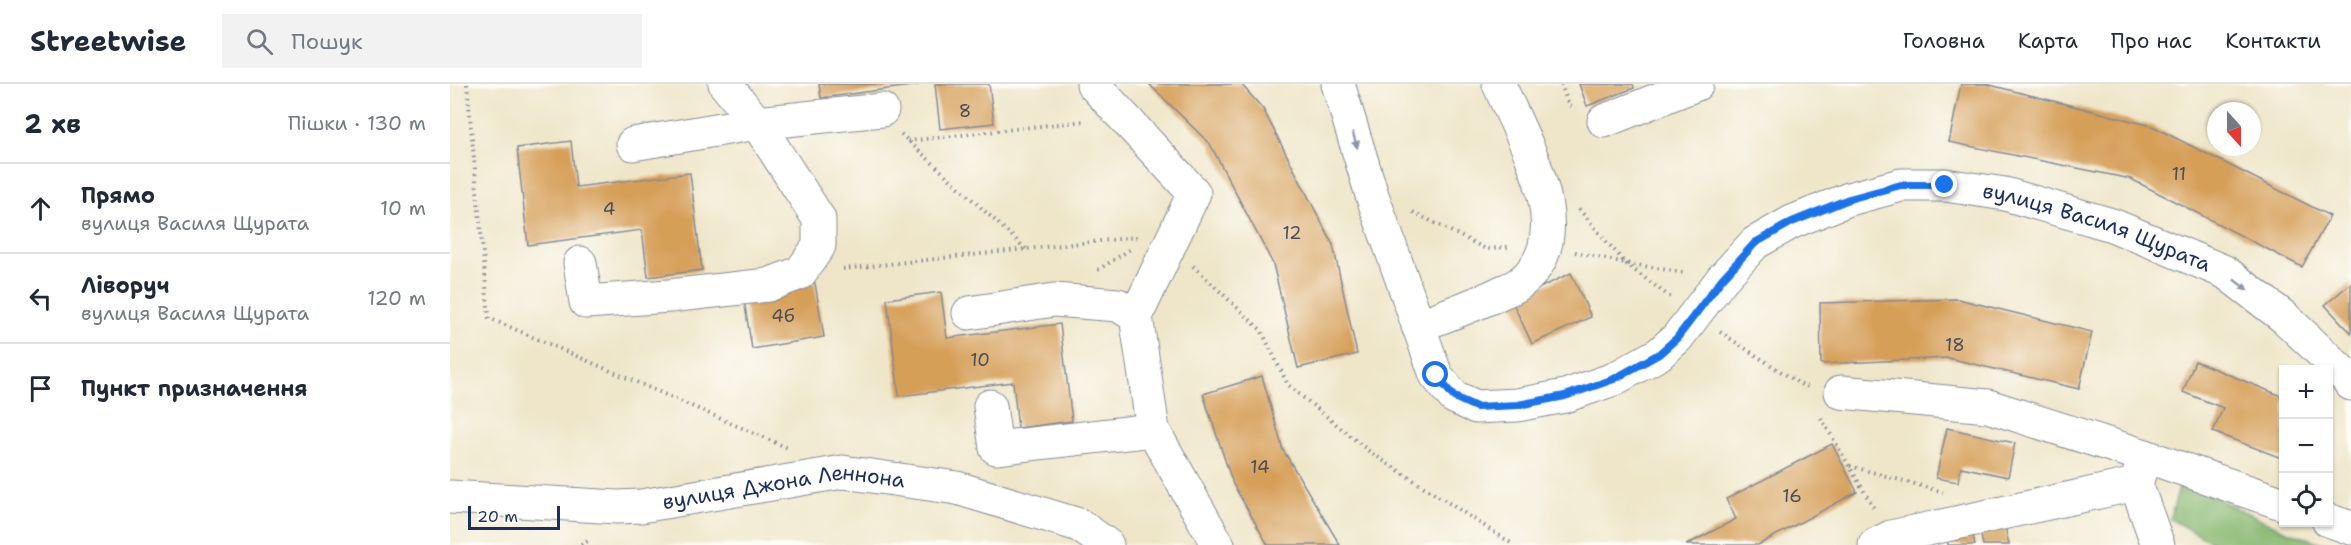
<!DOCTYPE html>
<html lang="uk">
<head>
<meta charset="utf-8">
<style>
  body { margin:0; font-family:"Shantell Sans",sans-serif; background:#f2f2f3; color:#1f2937 }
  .controls { position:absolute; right:18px; bottom:18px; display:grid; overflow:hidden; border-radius:0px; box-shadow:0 2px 4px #0004 }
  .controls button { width:54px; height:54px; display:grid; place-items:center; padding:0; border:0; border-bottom:2px solid #e0e1e3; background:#fff; color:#1f2937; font:30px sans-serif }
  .compass { position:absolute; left:1757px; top:18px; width:54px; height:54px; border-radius:50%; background:#fff; box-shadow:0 2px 4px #0004; rotate:159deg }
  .scale { position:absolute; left:18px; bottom:15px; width:92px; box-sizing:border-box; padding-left:6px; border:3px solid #1b2f5e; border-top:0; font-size:16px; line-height:21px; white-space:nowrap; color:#1b2f5e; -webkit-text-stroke:4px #fdfcf7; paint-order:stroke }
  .stop { position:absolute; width:18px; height:18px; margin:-14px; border:4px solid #1a73e8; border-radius:50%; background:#fff }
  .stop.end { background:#1a73e8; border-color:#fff; box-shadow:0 2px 6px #0008 }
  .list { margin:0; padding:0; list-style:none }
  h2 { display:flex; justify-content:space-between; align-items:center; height:78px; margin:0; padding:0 24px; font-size:26px }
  h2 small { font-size:20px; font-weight:400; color:#747a83 }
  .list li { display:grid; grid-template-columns:39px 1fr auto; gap:18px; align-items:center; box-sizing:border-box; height:90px; padding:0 24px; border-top:2px solid #e0e1e3 }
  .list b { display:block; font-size:22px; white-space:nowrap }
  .list p { margin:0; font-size:20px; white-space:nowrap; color:#747a83 }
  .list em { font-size:20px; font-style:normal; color:#747a83 }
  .icon { flex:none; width:33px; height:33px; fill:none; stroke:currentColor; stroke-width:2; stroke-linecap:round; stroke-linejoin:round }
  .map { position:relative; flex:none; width:1901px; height:461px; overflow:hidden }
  header { display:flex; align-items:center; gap:36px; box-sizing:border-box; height:84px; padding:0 30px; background:#fff; border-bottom:2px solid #e0e1e3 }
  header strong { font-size:28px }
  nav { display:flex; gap:33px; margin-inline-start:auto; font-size:21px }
  .search { width:420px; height:54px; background:#f2f2f3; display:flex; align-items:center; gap:15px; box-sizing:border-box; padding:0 21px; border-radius:0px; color:#747a83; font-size:22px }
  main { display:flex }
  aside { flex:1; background:#fff }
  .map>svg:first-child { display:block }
  .forest { fill:#8ab973; stroke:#527468; stroke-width:1.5 }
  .building { fill:#d69f59 }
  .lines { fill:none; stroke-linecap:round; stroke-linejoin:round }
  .minor-casing { stroke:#858a94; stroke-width:35 }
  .path { stroke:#858a94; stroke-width:4; stroke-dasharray:1.5 4.5; stroke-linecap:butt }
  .minor { stroke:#fff; stroke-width:33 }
  .oneway { fill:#8d97ae }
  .route { stroke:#1a73e8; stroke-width:8 }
  .labels { text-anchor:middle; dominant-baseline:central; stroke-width:6; stroke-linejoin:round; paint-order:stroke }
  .number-label { font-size:18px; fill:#4a4b5d }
  .street-label { font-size:21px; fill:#1b2f5e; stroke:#fdfcf7 }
</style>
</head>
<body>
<header>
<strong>Streetwise</strong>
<div class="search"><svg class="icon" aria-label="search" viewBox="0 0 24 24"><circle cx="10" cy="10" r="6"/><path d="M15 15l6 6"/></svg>Пошук</div>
<nav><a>Головна</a><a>Карта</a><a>Про нас</a><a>Контакти</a></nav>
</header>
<main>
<aside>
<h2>2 хв<small>Пішки · 130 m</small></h2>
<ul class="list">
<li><svg class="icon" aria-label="ahead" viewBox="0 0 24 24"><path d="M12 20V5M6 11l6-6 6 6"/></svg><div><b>Прямо</b><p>вулиця Василя Щурата</p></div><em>10 m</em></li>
<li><svg class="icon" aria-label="left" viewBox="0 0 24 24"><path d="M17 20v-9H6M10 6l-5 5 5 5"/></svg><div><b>Ліворуч</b><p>вулиця Василя Щурата</p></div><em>120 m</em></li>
<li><svg class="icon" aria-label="arrive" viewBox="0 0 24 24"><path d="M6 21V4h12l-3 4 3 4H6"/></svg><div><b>Пункт призначення</b></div></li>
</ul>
</aside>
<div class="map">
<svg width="1901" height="461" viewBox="0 0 1901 461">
  <rect width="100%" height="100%" fill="#fdfcf7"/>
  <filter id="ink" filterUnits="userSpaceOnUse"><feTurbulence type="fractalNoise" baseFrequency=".0167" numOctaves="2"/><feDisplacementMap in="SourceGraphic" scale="12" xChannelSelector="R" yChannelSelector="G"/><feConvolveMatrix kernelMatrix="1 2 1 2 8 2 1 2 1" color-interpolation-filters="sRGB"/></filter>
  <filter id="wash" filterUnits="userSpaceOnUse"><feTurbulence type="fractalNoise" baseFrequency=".008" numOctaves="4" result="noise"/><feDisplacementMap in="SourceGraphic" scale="24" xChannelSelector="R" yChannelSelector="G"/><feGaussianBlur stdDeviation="1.35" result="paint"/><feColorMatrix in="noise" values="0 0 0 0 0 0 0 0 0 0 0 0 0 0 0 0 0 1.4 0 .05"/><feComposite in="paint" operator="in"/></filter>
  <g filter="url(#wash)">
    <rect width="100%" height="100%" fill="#efe6c9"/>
    <path class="forest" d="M 1731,398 L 1836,447 L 1877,461 L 1767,461 L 1720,435 Z"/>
    <g id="blocks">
      <g class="building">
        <path d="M 369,0 L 468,0 L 468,1 L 371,14 Z"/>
        <path d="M 485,0 L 539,0 L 544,39 L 490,45 Z"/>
        <path d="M 699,0 L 791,0 L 813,25 L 883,161 L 907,270 L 848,284 L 823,180 L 800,136 L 760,60 Z"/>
        <path d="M 1129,0 L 1183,0 L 1184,4 L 1137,22 Z"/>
        <path d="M 1511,0 L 1536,0 L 1702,42 L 1880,132 L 1852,183 L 1681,95 L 1499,58 Z"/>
        <path d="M 121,57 L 126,103 L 240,89 L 252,186 L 198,193 L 192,146 L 78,161 L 67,64 Z"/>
        <path d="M 1121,189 L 1141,233 L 1082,260 L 1062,217 Z"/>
        <path d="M 365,199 L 374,253 L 302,265 L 293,210 Z"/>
        <path d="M 1901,199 L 1901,249 L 1875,221 Z"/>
        <path d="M 491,208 L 497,254 L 610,240 L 622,337 L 568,344 L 563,298 L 449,312 L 437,215 Z"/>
        <path d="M 1508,215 L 1642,248 L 1629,305 L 1498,274 L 1371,280 L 1370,219 Z"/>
        <path d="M 1745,277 L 1834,313 L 1834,375 L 1763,348 L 1773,324 L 1733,308 Z"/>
        <path d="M 812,292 L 833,366 L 890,461 L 818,461 L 783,400 L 753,310 Z"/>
        <path d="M 1497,344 L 1565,359 L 1558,393 L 1511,383 L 1508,398 L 1486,394 Z"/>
        <path d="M 1382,360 L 1407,408 L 1308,461 L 1236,461 L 1286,435 L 1276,415 Z"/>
        <path d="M 1554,437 L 1559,461 L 1533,461 L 1529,442 Z"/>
        <path d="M 1521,443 L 1525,461 L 1498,461 L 1496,447 Z"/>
      </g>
    </g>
  </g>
  <g filter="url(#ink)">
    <use href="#blocks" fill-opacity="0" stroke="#858a94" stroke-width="1.5"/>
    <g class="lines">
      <g class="minor-casing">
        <g id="minor">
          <path d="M 275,0 L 307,39 L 432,26"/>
          <path d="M 643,0 L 744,109 L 686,232 L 703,346 L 768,461"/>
          <path id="s1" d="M 888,0 L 922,111 L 986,291 L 1004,313 L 1026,323 L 1067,321 L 1115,312 L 1164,295 L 1209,270 L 1227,254 L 1272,195 L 1305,159 L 1342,138 L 1399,115 L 1451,101 L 1495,101 L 1555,110 L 1662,141 L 1775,188 L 1835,234 L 1891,287 L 1901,300"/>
          <path d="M 1154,37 L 1247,0"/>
          <path d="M 130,179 L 136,218 L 219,212 L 318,201 L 350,189 L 369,162 L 369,135 L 307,39 L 183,60"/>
          <path d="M 519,229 L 604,216 L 668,221 L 686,232"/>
          <path d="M 968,242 C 996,231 1023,222 1050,209 C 1056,206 1064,204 1070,199 C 1133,151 1071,54 1049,0"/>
          <path d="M 1391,308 L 1538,322 L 1695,372"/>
          <path d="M 540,322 L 546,364 L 703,346"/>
          <path id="s2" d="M 0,413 L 167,423 L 191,422 L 393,388 L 507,404 L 629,441 L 657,461"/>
          <path d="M 1878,436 L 1901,444"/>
          <path d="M 1425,461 L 1441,453 L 1686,400"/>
          <path d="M 1708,461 L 1686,400 L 1695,372 L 1834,420"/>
        </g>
      </g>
      <g class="path">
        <path d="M 17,0 L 39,234 L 338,364"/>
        <path d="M 1111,0 L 1119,22 L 1125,25"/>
        <path d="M 451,50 L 576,165"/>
        <path d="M 458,57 L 635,37"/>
        <path d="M 1129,125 L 1175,179 L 1220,213"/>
        <path d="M 963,128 L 1036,165 L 1058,163"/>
        <path d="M 1125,168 L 1175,179 L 1236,189"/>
        <path d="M 743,182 L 811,246 L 838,301 L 920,368 L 1064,461"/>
        <path d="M 393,185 L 687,153"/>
        <path d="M 648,186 L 682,164"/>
        <path d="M 1270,248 L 1353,302 L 1361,303"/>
        <path d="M 1371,334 L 1425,426"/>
        <path d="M 1400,382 L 1493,408"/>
        <path d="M 131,461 L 141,455"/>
      </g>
      <use href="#minor" class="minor"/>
    </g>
    <defs><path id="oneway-solid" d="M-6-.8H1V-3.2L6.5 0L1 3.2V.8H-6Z" transform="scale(1.5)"/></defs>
    <g class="oneway">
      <use href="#oneway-solid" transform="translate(905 56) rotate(73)"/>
      <use href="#oneway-solid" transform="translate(1791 201) rotate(38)"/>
    </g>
  </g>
  <g class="lines" filter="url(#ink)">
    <path class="route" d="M 986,291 L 1004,313 L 1026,323 L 1068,321 L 1115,312 L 1164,295 L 1209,270 L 1227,254 L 1272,195 L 1305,159 L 1342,138 L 1399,115 L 1451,101 L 1495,101"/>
  </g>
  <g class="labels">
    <g class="number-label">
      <text x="515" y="27">8</text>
      <text x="1729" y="90">11</text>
      <text x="159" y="125">4</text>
      <text x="842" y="149">12</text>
      <text x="333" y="232">4б</text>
      <text x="1505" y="261">18</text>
      <text x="530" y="276">10</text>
      <text x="810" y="383">14</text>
      <text x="1342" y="412">16</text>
    </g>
    <g class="street-label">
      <text stroke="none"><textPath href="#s1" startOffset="1060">вулиця Василя Щурата</textPath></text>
      <text stroke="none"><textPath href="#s2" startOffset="336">вулиця Джона Леннона</textPath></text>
    </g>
  </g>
</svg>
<div class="controls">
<button>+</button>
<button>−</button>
<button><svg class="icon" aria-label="locate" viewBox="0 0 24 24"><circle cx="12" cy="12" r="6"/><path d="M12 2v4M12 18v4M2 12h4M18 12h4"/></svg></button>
</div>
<svg class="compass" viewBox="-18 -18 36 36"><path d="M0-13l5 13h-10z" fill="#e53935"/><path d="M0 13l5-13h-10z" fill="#747a83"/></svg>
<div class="scale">20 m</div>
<div class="stop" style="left:986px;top:291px"></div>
<div class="stop end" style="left:1495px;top:101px"></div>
</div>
</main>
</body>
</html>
